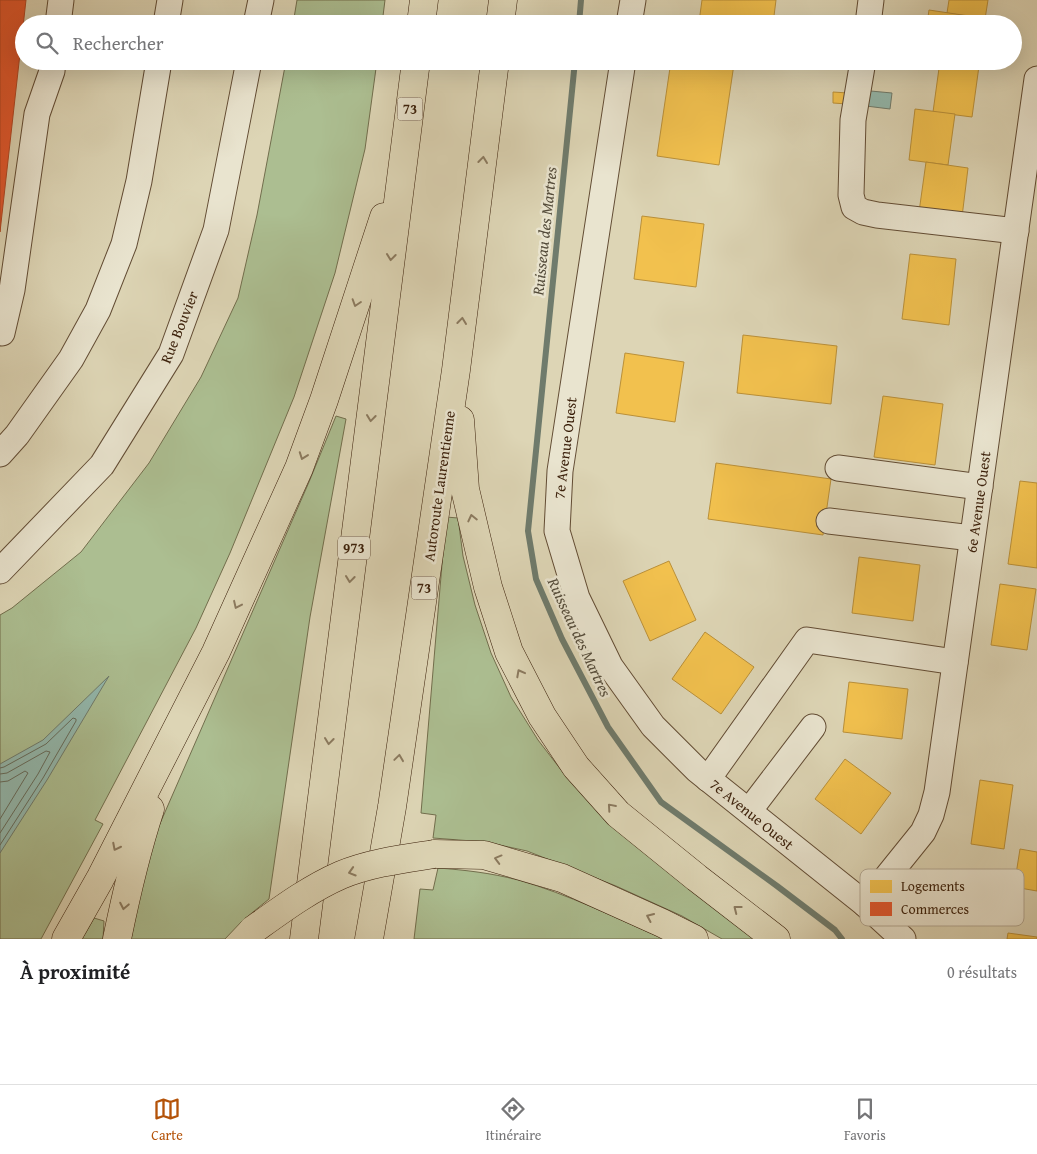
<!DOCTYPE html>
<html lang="fr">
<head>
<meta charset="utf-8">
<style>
  body { margin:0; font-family:"Gentium Book Plus",serif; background:#f6f6f6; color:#202124 }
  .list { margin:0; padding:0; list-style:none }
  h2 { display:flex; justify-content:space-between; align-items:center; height:65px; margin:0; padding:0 20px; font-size:21px }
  h2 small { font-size:16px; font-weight:400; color:#757577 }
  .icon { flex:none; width:28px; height:28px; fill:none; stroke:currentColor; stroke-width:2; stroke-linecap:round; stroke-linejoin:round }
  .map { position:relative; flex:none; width:1037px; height:939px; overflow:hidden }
  .search { position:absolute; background:#fff; box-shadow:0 5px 20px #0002; left:15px; right:15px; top:15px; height:55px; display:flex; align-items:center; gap:12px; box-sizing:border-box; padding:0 18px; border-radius:28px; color:#757577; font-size:19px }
  .sheet { height:145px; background:#fff }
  nav { display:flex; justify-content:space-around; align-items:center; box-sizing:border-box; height:70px; border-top:1px solid #e0e0e0; background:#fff; font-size:14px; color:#757577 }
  nav a { display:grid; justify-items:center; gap:2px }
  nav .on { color:#b45309 }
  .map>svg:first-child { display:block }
  .green { fill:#acbe91; stroke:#726e4d }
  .water { fill:#93b9ae; stroke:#6f7b6c }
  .homes { fill:#f2c14e; stroke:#ba9039 }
  .shops { fill:#e4572e; stroke:#b14623 }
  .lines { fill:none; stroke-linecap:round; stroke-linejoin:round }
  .shore { stroke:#666c5c; stroke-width:1 }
  .stream { stroke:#6f7b6c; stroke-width:6 }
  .minor-casing { stroke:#624c34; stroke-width:27 }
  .highway-casing { stroke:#391e09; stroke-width:29 }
  .minor { stroke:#e9e4cf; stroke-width:25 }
  .highway { stroke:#ddd5b5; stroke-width:28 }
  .highway-bridge-casing { stroke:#391e09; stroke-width:29; stroke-linecap:butt }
  .highway-bridge { stroke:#ddd5b5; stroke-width:28 }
  .oneway { stroke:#8b7a5f }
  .labels { text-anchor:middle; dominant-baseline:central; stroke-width:5; stroke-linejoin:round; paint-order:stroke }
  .shield { fill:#e9e4cf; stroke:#6e5944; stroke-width:1 }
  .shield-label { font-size:14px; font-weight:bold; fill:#391e09 }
  .street-label { font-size:15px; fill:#391e09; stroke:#e9e4cf }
  .water-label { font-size:16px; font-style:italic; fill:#544c3b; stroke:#e9e4cf }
  .key { fill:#e9e4cf; stroke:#b4a994; stroke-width:1 }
  .key-label { font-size:14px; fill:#391e09 }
</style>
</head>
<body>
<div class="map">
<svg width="1037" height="939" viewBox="0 0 1037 939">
  <rect width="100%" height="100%" fill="#ddd5b5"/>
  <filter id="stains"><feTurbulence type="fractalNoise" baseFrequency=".004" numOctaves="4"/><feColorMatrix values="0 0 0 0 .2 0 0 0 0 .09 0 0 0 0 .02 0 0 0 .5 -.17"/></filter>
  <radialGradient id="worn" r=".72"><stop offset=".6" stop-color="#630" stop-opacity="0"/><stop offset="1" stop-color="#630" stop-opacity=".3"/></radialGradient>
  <g class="green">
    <path d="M 297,0 L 385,0 L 382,24 L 293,24 Z"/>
    <path d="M 286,61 L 377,61 L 365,149 L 335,273 L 294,397 L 230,553 L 196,628 L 95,820 L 103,824 L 41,939 L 0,939 L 0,615 L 12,608 L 81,552 L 149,463 L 201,377 L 238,298 L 257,215 Z"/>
    <path d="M 336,416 L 346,419 L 310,617 L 269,899 L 242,921 L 225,939 L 131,939 L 141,888 L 155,835 L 309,482 Z"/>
    <path d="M 446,517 L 458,518 L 463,556 L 475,605 L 491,653 L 511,697 L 538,740 L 565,775 L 754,939 L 722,939 L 682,916 L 616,886 L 527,851 L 486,842 L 433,838 L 436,815 L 421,813 Z"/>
    <path d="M 438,868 C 465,870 491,873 518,880 C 568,894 616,918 664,939 L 414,939 L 420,889 L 433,890 Z"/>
    <path d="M 94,918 L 104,921 L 103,939 L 82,939 Z"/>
  </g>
  <g class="water">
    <path d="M 860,90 L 892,93 L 890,109 L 858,105 Z"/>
    <path d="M 109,676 L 47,780 L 0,853 L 0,764 L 43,740 Z"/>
  </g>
  <g class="homes">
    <path d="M 702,0 L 776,0 L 773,24 L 715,24 L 699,22 Z"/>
    <path d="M 949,0 L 988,0 L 985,19 L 947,13 Z"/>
    <path d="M 929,10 L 969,16 L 968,24 L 927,24 Z"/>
    <path d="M 671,61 L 718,61 L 734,64 L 719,165 L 657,156 Z"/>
    <path d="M 940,61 L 979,66 L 972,117 L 933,112 Z"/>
    <path d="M 833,92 L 848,93 L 847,104 L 833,103 Z"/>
    <path d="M 915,109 L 955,114 L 948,165 L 909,160 Z"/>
    <path d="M 926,162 L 968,168 L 962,217 L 919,212 Z"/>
    <path d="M 642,216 L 704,224 L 696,287 L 634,279 Z"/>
    <path d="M 910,254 L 956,259 L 949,325 L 902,319 Z"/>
    <path d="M 743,335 L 837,346 L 831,404 L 737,393 Z"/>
    <path d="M 625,353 L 684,362 L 675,422 L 616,413 Z"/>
    <path d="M 883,396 L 943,404 L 935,465 L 874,457 Z"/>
    <path d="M 716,463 L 831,479 L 823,535 L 708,519 Z"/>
    <path d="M 1020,481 L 1037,483 L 1037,568 L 1008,564 Z"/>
    <path d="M 859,557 L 920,565 L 913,621 L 852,613 Z"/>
    <path d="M 669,561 L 696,620 L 650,641 L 623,581 Z"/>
    <path d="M 1000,584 L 1036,589 L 1027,650 L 991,645 Z"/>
    <path d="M 705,632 L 754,667 L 721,714 L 672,679 Z"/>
    <path d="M 849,682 L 908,689 L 902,739 L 843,732 Z"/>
    <path d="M 845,759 L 891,793 L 861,834 L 815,799 Z"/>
    <path d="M 980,780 L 1013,785 L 1004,849 L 971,844 Z"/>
    <path d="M 1020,849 L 1037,852 L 1037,891 L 1014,887 Z"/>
    <path d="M 1008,933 L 1037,937 L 1037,939 L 1007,939 Z"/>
  </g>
  <path class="shops" d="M 0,0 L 26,0 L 0,232 Z"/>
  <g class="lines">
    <g class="shore">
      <path d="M 0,768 L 4,767 L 46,744 L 73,718 L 76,719 L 76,721 L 43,778 L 0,845"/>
      <path d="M 0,774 L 7,773 L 46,751 L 50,752 L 38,774 L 0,833"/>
      <path d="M 0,782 L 8,781 L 25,771 L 28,773 L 0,819"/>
    </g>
    <g class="stream">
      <path d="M 579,24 L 581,0"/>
      <path d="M 575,61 L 528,531 L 536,579 L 562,639 L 608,727 L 661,802 L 777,886 L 835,930 L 842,939"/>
    </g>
    <g class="minor-casing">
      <g id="minor">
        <path d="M 58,24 L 61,0"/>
        <path d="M 166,24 L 170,0"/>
        <path d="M 256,24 L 261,0"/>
        <path d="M 629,24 L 633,0"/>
        <path d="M 868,24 L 871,0"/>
        <path d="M 623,61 L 560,471 L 557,531 L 577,598 L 610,666 L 653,726 L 697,770 L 865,904 L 903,939"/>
        <path d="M 863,61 L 853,120 L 851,195 L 854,207 L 863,212 L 877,215 L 1016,231"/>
        <path d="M 0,332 L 2,333 L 12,290 L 37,114 L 52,71 L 53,61"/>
        <path d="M 0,454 L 17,435 L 71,359 L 98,310 L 124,244 L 139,181 L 159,61"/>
        <path d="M 838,468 L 980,487"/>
        <path d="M 829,521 L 972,538"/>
        <path d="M 0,571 L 102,465 L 171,354 L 216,230 L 249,61"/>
        <path d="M 708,779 L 807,640 L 955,662"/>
        <path d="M 749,811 L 813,727"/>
        <path d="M 865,904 L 923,832 L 931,815 L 937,792 L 1037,79"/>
      </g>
    </g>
    <g class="highway-casing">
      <g id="highway">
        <path d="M 421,24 L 424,0"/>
        <path d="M 500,24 L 503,0"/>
        <path d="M 460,420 L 465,489 L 488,587 L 509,652 L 542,716 L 576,767 L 618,814 L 697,878 L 776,939"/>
        <path d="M 434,854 L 484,855 L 562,878 L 662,923 L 694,939"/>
        <path d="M 66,939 L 100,879 L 216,652 L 299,468 L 324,400 L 384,217"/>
        <path d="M 117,939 C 126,895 136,852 150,809"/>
        <path d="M 304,939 L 416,61"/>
        <path d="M 369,939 L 392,807 L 456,370 L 495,61"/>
      </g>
    </g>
    <use href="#minor" class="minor"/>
    <use href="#highway" class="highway"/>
    <g class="highway-bridge-casing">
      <path id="highway-bridge" d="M 253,930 C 281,910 309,889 341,875 C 370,863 402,859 434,854"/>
    </g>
    <use href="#highway-bridge" class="highway-bridge"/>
  </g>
  <defs><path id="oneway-chevron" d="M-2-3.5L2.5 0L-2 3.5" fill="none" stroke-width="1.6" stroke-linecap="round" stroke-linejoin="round" transform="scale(1.25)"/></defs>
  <g class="oneway">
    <use href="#oneway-chevron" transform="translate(483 160) rotate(-83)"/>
    <use href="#oneway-chevron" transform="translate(391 257) rotate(97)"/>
    <use href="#oneway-chevron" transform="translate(356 303) rotate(108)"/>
    <use href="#oneway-chevron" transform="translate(462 321) rotate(-83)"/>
    <use href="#oneway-chevron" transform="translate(371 418) rotate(97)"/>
    <use href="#oneway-chevron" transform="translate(303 456) rotate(110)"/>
    <use href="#oneway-chevron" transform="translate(472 518) rotate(-103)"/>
    <use href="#oneway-chevron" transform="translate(350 579) rotate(97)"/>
    <use href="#oneway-chevron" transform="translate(237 605) rotate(115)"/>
    <use href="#oneway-chevron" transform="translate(520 673) rotate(-118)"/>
    <use href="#oneway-chevron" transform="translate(329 741) rotate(97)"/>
    <use href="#oneway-chevron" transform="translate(399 758) rotate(-82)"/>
    <use href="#oneway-chevron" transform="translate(611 807) rotate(-131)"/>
    <use href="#oneway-chevron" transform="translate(116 847) rotate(117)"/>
    <use href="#oneway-chevron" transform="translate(498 859) rotate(-165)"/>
    <use href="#oneway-chevron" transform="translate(352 872) rotate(163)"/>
    <use href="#oneway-chevron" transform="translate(124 906) rotate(101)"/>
    <use href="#oneway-chevron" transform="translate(737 909) rotate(-142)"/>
    <use href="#oneway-chevron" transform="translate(650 917) rotate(-156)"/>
  </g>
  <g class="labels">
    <g class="shield">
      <rect x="397.5" y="97.5" width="25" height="23" rx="4"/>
      <rect x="338" y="536.5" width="32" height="23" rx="4"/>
      <rect x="411.5" y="576.5" width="25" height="23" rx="4"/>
    </g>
    <g class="shield-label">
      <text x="410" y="109">73</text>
      <text x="354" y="548">973</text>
      <text x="424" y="588">73</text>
    </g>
    <g class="street-label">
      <text transform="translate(179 327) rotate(-68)">Rue Bouvier</text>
      <text transform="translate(565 448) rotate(-83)">7e Avenue Ouest</text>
      <text transform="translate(439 486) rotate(-82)">Autoroute Laurentienne</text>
      <text transform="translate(978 502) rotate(-82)">6e Avenue Ouest</text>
      <text transform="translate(752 814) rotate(39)">7e Avenue Ouest</text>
    </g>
    <g class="water-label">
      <text transform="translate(544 231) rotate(-84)">Ruisseau des Martres</text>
      <text transform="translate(580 637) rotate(65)">Ruisseau des Martres</text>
    </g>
  </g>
  <rect x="860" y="869" width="164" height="57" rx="8" class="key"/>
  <rect x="870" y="880" width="22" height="13" fill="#f2c14e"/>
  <rect x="870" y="902" width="22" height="14" fill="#e4572e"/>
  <g class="key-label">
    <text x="901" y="891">Logements</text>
    <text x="901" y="914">Commerces</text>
  </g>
  <rect width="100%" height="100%" filter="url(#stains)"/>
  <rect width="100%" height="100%" fill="url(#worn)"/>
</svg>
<div class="search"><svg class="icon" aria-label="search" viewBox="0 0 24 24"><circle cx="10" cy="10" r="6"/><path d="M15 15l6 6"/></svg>Rechercher</div>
</div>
<section class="sheet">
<h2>À proximité<small>0 résultats</small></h2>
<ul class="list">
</ul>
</section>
<nav>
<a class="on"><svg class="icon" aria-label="map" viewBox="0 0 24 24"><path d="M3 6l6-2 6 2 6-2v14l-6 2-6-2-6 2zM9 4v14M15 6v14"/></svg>Carte</a>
<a><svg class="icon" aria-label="directions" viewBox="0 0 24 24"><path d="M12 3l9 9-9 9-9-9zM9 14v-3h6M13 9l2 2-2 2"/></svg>Itinéraire</a>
<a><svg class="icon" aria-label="saved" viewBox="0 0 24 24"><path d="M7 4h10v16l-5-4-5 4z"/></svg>Favoris</a>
</nav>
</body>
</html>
